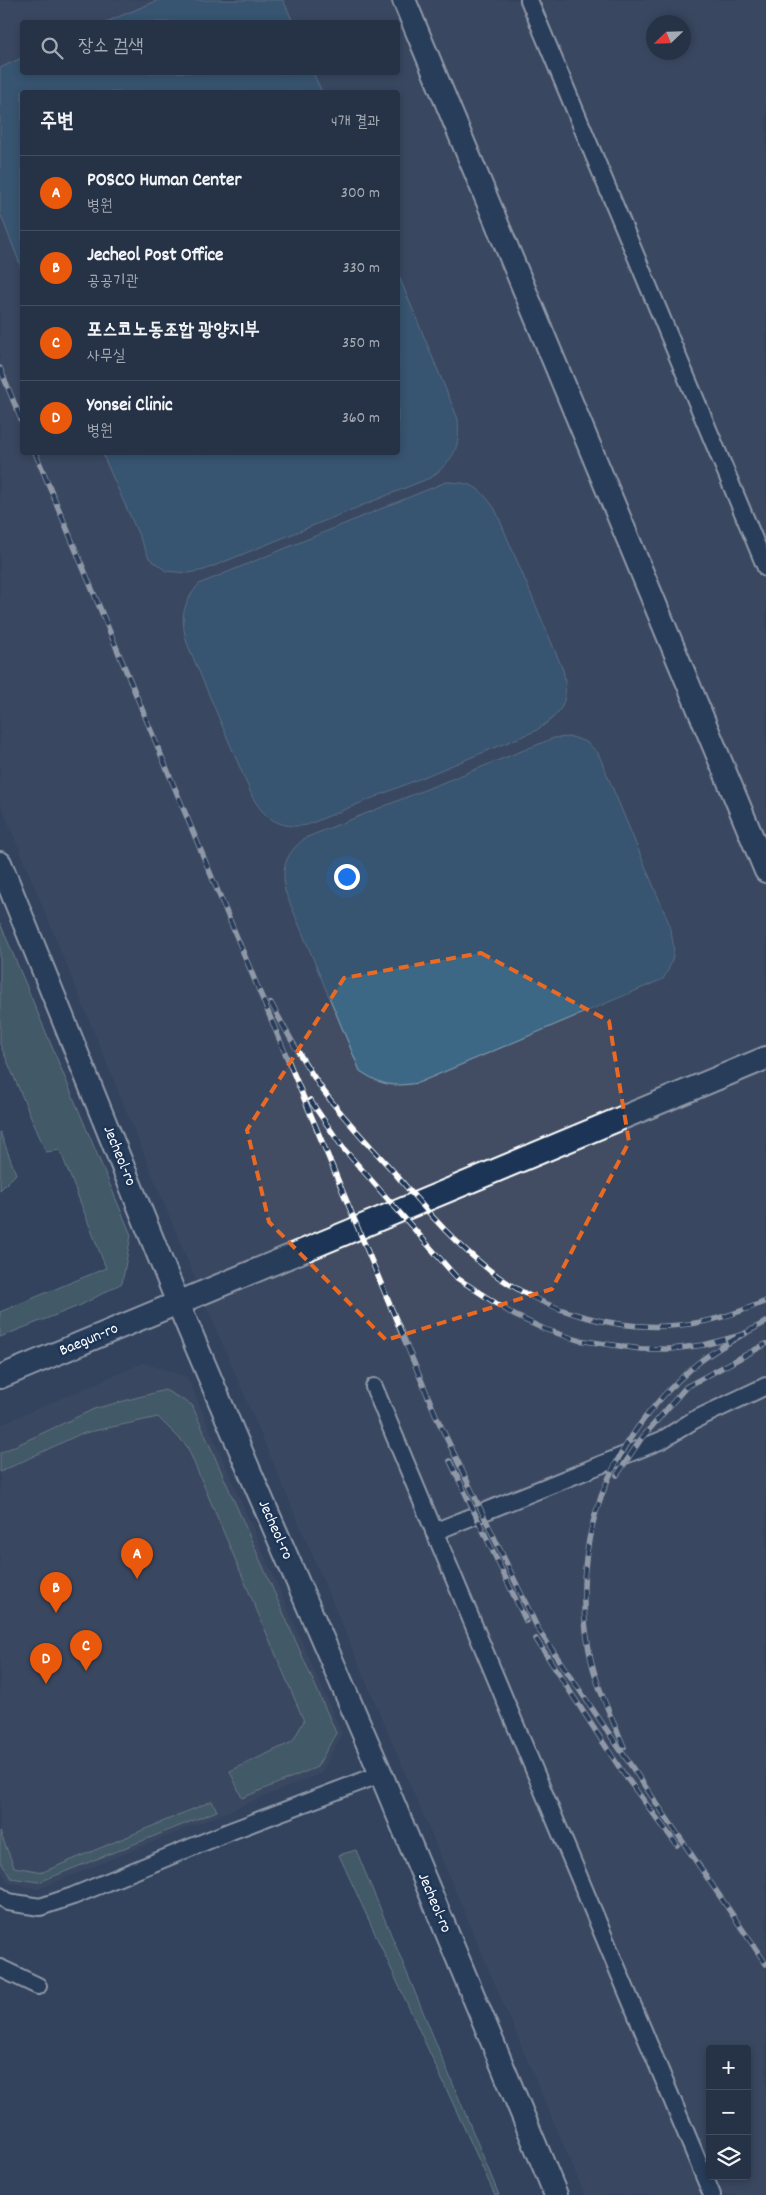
<!DOCTYPE html>
<html lang="ko">
<head>
<meta charset="utf-8">
<style>
  body { margin:0; font-family:Dekko,"Poor Story",sans-serif; background:#323f51; color:#f1f3f6 }
  .controls { position:absolute; right:15px; bottom:15px; display:grid; overflow:hidden; border-radius:5px; box-shadow:0 2px 8px #0003 }
  .controls button { width:45px; height:45px; display:grid; place-items:center; padding:0; border:0; border-bottom:1px solid #424e5f; background:#263346; color:#f1f3f6; font:25px sans-serif }
  .compass { position:absolute; left:646px; top:15px; width:45px; height:45px; border-radius:50%; background:#263346; box-shadow:0 2px 8px #0003; rotate:247deg }
  .you { position:absolute; left:346px; top:876px; width:18px; height:18px; margin:-12px; border:4px solid #fff; border-radius:50%; background:#1a73e8; box-shadow:0 0 0 8px #1a73e833 }
  .badge { display:grid; place-items:center; width:32px; height:32px; border-radius:50%; background:#ea580c; color:#fff; font-size:16px; font-weight:700 }
  .pin { position:absolute; translate:-50% -41px; filter:drop-shadow(0 1px 2px #0008) }
  .pin::after { content:''; position:absolute; top:26px; width:18px; height:15px; background:inherit; clip-path:polygon(0 0,100% 0,50% 100%) }
  .list { margin:0; padding:0; list-style:none }
  h2 { display:flex; justify-content:space-between; align-items:center; height:65px; margin:0; padding:0 20px; font-size:21px }
  h2 small { font-size:16px; font-weight:400; color:#a4aab3 }
  .list li { display:grid; grid-template-columns:32px 1fr auto; gap:15px; align-items:center; box-sizing:border-box; height:75px; padding:0 20px; border-top:1px solid #424e5f }
  .list b { display:block; font-size:19px; white-space:nowrap }
  .list p { margin:0; font-size:16px; white-space:nowrap; color:#a4aab3 }
  .list em { font-size:16px; font-style:normal; color:#a4aab3 }
  .icon { flex:none; width:28px; height:28px; fill:none; stroke:currentColor; stroke-width:2; stroke-linecap:round; stroke-linejoin:round }
  .map { position:relative; flex:none; width:766px; height:2195px; overflow:hidden }
  .search { position:absolute; background:#263346; box-shadow:0 2px 8px #0003; left:20px; top:20px; width:380px; height:55px; display:flex; align-items:center; gap:12px; box-sizing:border-box; padding:0 18px; border-radius:5px; color:#a4aab3; font-size:19px }
  .panel { position:absolute; background:#263346; box-shadow:0 2px 8px #0003; left:20px; top:90px; width:380px; height:365px; border-radius:5px }
  .map>svg:first-child { display:block }
  .built { fill:#434e63; fill-rule:evenodd }
  .green { fill:#547372; stroke:#aab9b8 }
  .water { fill:#3e6885; stroke:#8ba4b6 }
  .lines { fill:none; stroke-linecap:round; stroke-linejoin:round }
  .street-casing { stroke:#fff; stroke-width:20 }
  .secondary-casing { stroke:#fff; stroke-width:26 }
  .street { stroke:#1d3557; stroke-width:16 }
  .secondary { stroke:#1d3557; stroke-width:22 }
  .rail-casing { stroke:#fff; stroke-width:5.5 }
  .rail { stroke:#1d3557; stroke-width:4; stroke-dasharray:11; stroke-linecap:butt }
  .marked { fill:none; stroke:#ea6a24; stroke-width:4; stroke-dasharray:10 6; stroke-linejoin:round }
  .labels { text-anchor:middle; dominant-baseline:central; stroke-width:5; stroke-linejoin:round; paint-order:stroke }
  .street-label { font-size:16px; fill:#fff; stroke:#1d3557 }
</style>
</head>
<body>
<div class="map">
<svg width="766" height="2195" viewBox="0 0 766 2195">
  <rect width="100%" height="100%" fill="#33445e"/>
  <filter id="ink" filterUnits="userSpaceOnUse"><feTurbulence type="fractalNoise" baseFrequency=".02" numOctaves="2"/><feDisplacementMap in="SourceGraphic" scale="10" xChannelSelector="R" yChannelSelector="G"/><feConvolveMatrix kernelMatrix="1 2 1 2 8 2 1 2 1" color-interpolation-filters="sRGB"/></filter>
  <g filter="url(#ink)">
    <g class="built">
      <path d="M 0,0 L 766,0 L 766,2195 L 585,2195 L 201,1293 L 0,802 ZM 22,22 L 398,22 L 398,72 L 22,72 ZM 654,22 L 684,22 L 684,52 L 654,52 ZM 22,92 L 398,92 L 398,452 L 22,452 ZM 710,2049 L 747,2049 L 747,2176 L 710,2176 Z"/>
      <path d="M 143,1363 L 187,1377 L 342,1734 L 321,1773 L 38,1889 L 8,1882 L 0,1869 L 0,1425 Z"/>
    </g>
    <g class="green">
      <path d="M 0,923 L 131,1235 L 122,1283 L 81,1305 L 0,1337 L 0,1312 L 106,1268 L 60,1150 L 46,1152 L 0,1044 Z"/>
      <path d="M 0,1132 L 16,1174 L 0,1190 Z"/>
      <path d="M 165,1390 L 192,1405 L 336,1733 L 317,1767 L 242,1798 L 230,1771 L 292,1742 L 304,1721 L 187,1446 L 158,1417 L 80,1434 L 0,1472 L 0,1453 L 94,1409 Z"/>
      <path d="M 212,1801 L 217,1811 L 39,1882 L 11,1878 L 0,1861 L 0,1832 L 14,1867 L 43,1872 Z"/>
      <path d="M 356,1850 L 499,2195 L 495,2195 L 339,1855 Z"/>
    </g>
    <g class="water">
      <path d="M 159,0 L 283,0 L 293,22 L 106,22 Z"/>
      <path d="M 22,58 L 22,72 L 313,73 L 322,92 L 22,92 L 22,269 L 0,213 L 0,68 Z"/>
      <path d="M 398,274 L 458,419 C 460,449 455,457 432,477 L 204,570 L 188,573 L 166,571 L 149,558 L 102,453 L 398,452 Z"/>
      <path d="M 446,482 C 474,483 478,486 495,509 L 563,670 C 570,702 562,714 535,731 L 307,825 C 281,829 266,820 253,798 L 187,643 C 180,617 182,605 199,584 Z"/>
      <path d="M 572,737 L 586,742 L 598,753 L 668,921 C 675,948 677,955 663,979 L 418,1083 C 392,1087 383,1086 360,1071 L 285,891 C 282,865 285,855 305,838 L 554,738 Z"/>
    </g>
    <g class="lines">
      <g class="street-casing">
        <g id="street">
          <path d="M 529,0 L 766,568"/>
          <path d="M 374,1387 L 712,2195"/>
          <path d="M 434,1532 L 662,1440 L 694,1420 L 766,1386"/>
          <path d="M 0,1896 L 8,1902 L 40,1907 L 73,1896 L 231,1831 L 381,1774"/>
          <path d="M 0,1968 L 38,1986"/>
        </g>
      </g>
      <g class="secondary-casing">
        <g id="secondary">
          <path d="M 404,0 L 766,871"/>
          <path d="M 0,863 L 178,1303 L 249,1470 L 381,1774 L 556,2195"/>
          <path d="M 0,1377 L 766,1058"/>
        </g>
      </g>
      <use href="#street" class="street"/>
      <use href="#secondary" class="secondary"/>
      <g class="rail-casing">
        <g id="rail">
          <path d="M 0,368 L 22,422"/>
          <path d="M 35,452 L 437,1418 L 538,1629 L 766,1964"/>
          <path d="M 271,1003 C 287,1033 307,1070 328,1097 C 348,1123 371,1147 393,1171 C 419,1202 445,1233 476,1259 C 536,1312 622,1337 701,1322 C 724,1318 745,1310 766,1301"/>
          <path d="M 310,1100 L 343,1148 L 457,1278 L 514,1315 L 544,1329 L 578,1340 L 641,1349 L 671,1349 L 704,1345 L 745,1334"/>
          <path d="M 450,1461 L 526,1621"/>
          <path d="M 617,1475 L 641,1439 L 686,1387 L 766,1344"/>
          <path d="M 536,1639 L 623,1773 L 677,1845"/>
          <path d="M 624,1747 C 611,1716 595,1684 589,1650 C 569,1541 608,1441 692,1368 C 711,1351 743,1334 766,1322"/>
        </g>
      </g>
      <use href="#rail" class="rail"/>
    </g>
  </g>
  <path d="M0 0H766V2195H0ZM 481,953 L 609,1021 L 629,1142 L 552,1289 L 386,1340 L 269,1222 L 247,1130 L 344,978 Z" fill="#33445e" fill-opacity=".55" fill-rule="evenodd"/>
  <path class="marked" d="M 481,953 L 609,1021 L 629,1142 L 552,1289 L 386,1340 L 269,1222 L 247,1130 L 344,978 Z"/>
  <g class="labels">
    <g class="street-label">
      <text transform="translate(119 1156) rotate(68)">Jecheol-ro</text>
      <text transform="translate(89 1340) rotate(-23)">Baegun-ro</text>
      <text transform="translate(275 1530) rotate(66)">Jecheol-ro</text>
      <text transform="translate(434 1903) rotate(67)">Jecheol-ro</text>
    </g>
  </g>
</svg>
<div class="controls">
<button>+</button>
<button>−</button>
<button><svg class="icon" aria-label="layers" viewBox="0 0 24 24"><path d="M12 4l9 5-9 5-9-5zM3 14l9 5 9-5"/></svg></button>
</div>
<svg class="compass" viewBox="-18 -18 36 36"><path d="M0-13l5 13h-10z" fill="#e53935"/><path d="M0 13l5-13h-10z" fill="#a4aab3"/></svg>
<div class="you"></div>
<div class="pin badge" style="left:137px;top:1579px">A</div>
<div class="pin badge" style="left:56px;top:1613px">B</div>
<div class="pin badge" style="left:86px;top:1671px">C</div>
<div class="pin badge" style="left:46px;top:1684px">D</div>
<div class="search"><svg class="icon" aria-label="search" viewBox="0 0 24 24"><circle cx="10" cy="10" r="6"/><path d="M15 15l6 6"/></svg>장소 검색</div>
<section class="panel">
<h2>주변<small>4개 결과</small></h2>
<ul class="list">
<li><span class="badge">A</span><div><b>POSCO Human Center</b><p>병원</p></div><em>300 m</em></li>
<li><span class="badge">B</span><div><b>Jecheol Post Office</b><p>공공기관</p></div><em>330 m</em></li>
<li><span class="badge">C</span><div><b>포스코노동조합 광양지부</b><p>사무실</p></div><em>350 m</em></li>
<li><span class="badge">D</span><div><b>Yonsei Clinic</b><p>병원</p></div><em>360 m</em></li>
</ul>
</section>
</div>
</body>
</html>
